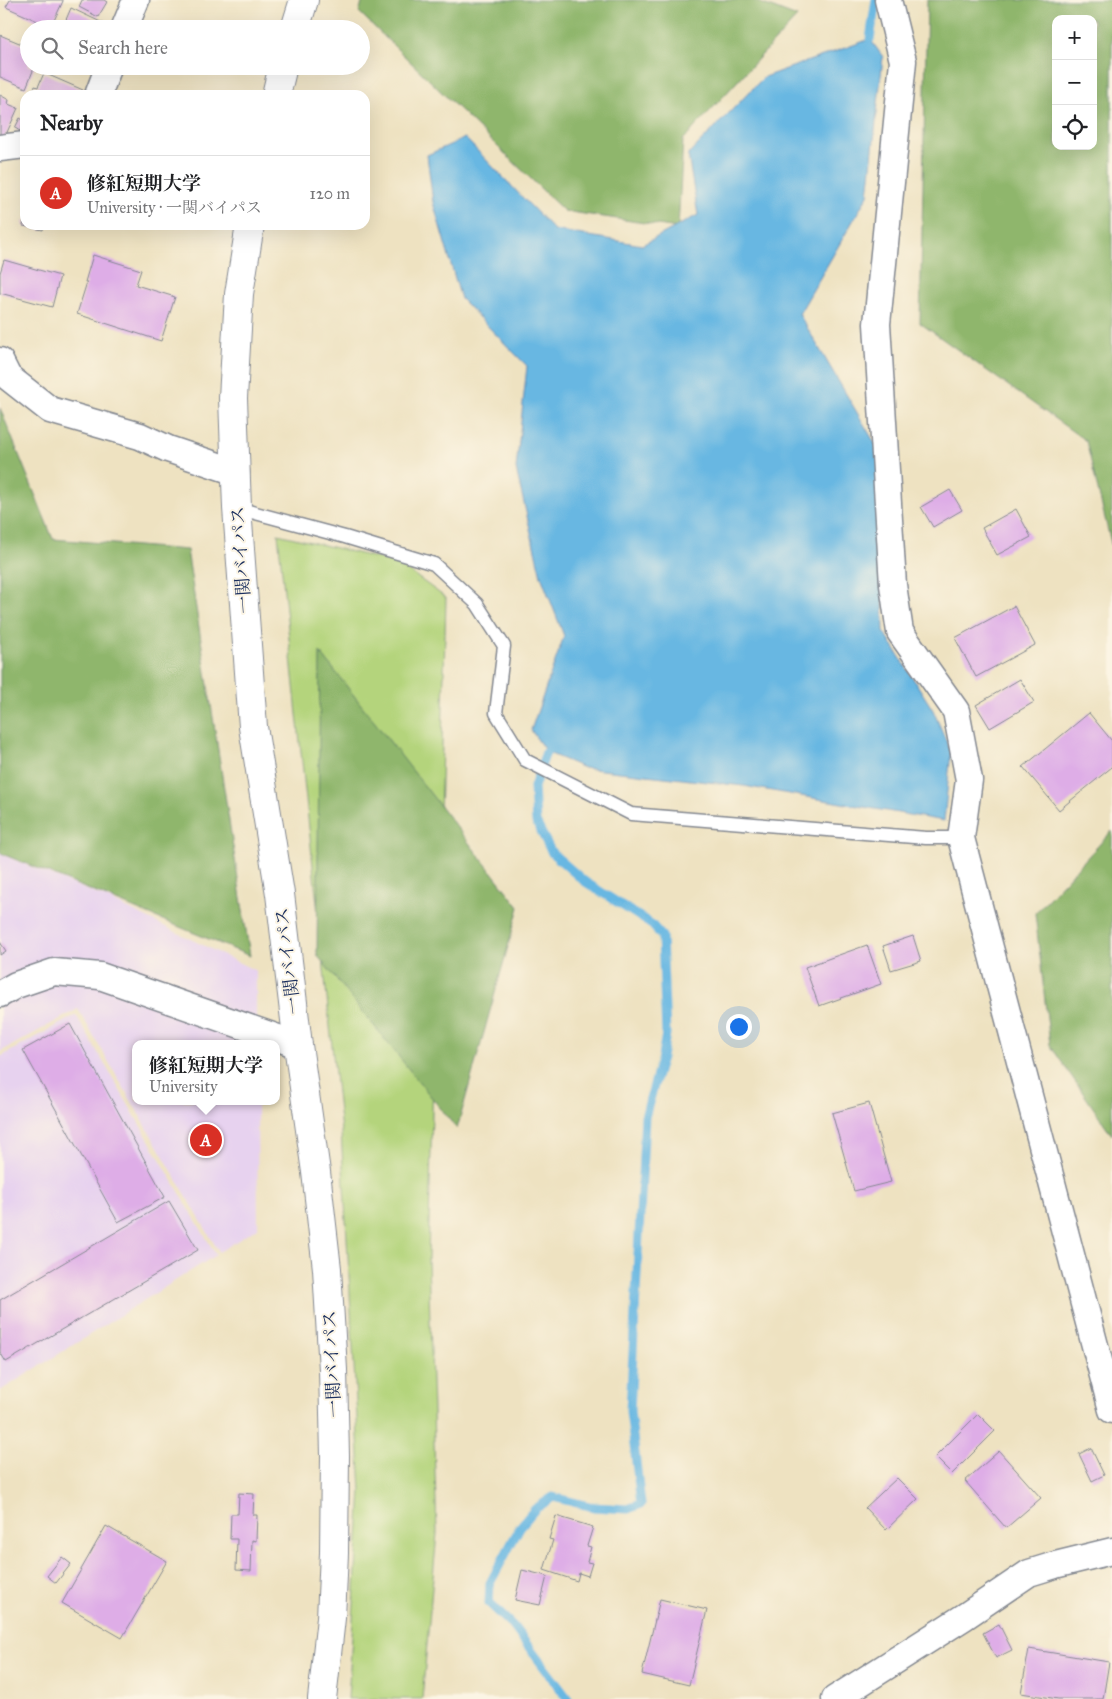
<!DOCTYPE html>
<html lang="en">
<head>
<meta charset="utf-8">
<style>
  body { margin:0; font-family:"IM FELL Great Primer","Noto Serif JP",serif; background:#f2f2f2; color:#202124 }
  .controls { position:absolute; right:15px; top:15px; display:grid; overflow:hidden; border-radius:10px; box-shadow:0 5px 20px #0002 }
  .controls button { width:45px; height:45px; display:grid; place-items:center; padding:0; border:0; border-bottom:1px solid #e0e0e0; background:#fff; color:#202124; font:25px sans-serif }
  .you { position:absolute; left:738px; top:1026px; width:18px; height:18px; margin:-12px; border:4px solid #fff; border-radius:50%; background:#1a73e8; box-shadow:0 0 0 8px #1a73e833 }
  .badge { display:grid; place-items:center; width:32px; height:32px; border-radius:50%; background:#d93025; color:#fff; font-size:16px; font-weight:700 }
  .pin { position:absolute; translate:-50% -50%; border:2px solid #fff; box-shadow:0 1px 5px #0006 }
  .popup { position:absolute; left:132px; top:1040px; width:148px; height:65px; box-sizing:border-box; display:grid; place-content:center; border-radius:10px; background:#fff; filter:drop-shadow(0 1px 4px #0005); font-size:16px; white-space:nowrap; color:#757577 }
  .popup b { font-size:19px; color:#202124 }
  .popup::after { content:''; position:absolute; left:50%; top:100%; margin-left:-10px; border:10px solid transparent; border-top-color:#fff }
  .list { margin:0; padding:0; list-style:none }
  h2 { display:flex; justify-content:space-between; align-items:center; height:65px; margin:0; padding:0 20px; font-size:21px }
  h2 small { font-size:16px; font-weight:400; color:#757577 }
  .list li { display:grid; grid-template-columns:32px 1fr auto; gap:15px; align-items:center; box-sizing:border-box; height:75px; padding:0 20px; border-top:1px solid #e0e0e0 }
  .list b { display:block; font-size:19px; white-space:nowrap }
  .list p { margin:0; font-size:16px; white-space:nowrap; color:#757577 }
  .list em { font-size:16px; font-style:normal; color:#757577 }
  .icon { flex:none; width:28px; height:28px; fill:none; stroke:currentColor; stroke-width:2; stroke-linecap:round; stroke-linejoin:round }
  .map { position:relative; flex:none; width:1112px; height:1699px; overflow:hidden }
  .search { position:absolute; background:#fff; box-shadow:0 5px 20px #0002; left:20px; top:20px; width:350px; height:55px; display:flex; align-items:center; gap:12px; box-sizing:border-box; padding:0 18px; border-radius:28px; color:#757577; font-size:19px }
  .panel { position:absolute; background:#fff; box-shadow:0 5px 20px #0002; left:20px; top:90px; width:350px; height:140px; border-radius:15px }
  .map>svg:first-child { display:block }
  .built { fill:#e7d2ef }
  .green { fill:#b4d47c; stroke:#68826d }
  .forest { fill:#8fb66c; stroke:#557265; fill-rule:evenodd }
  .water { fill:#68b7e2; stroke:#4273a0 }
  .lines { fill:none; stroke-linecap:round; stroke-linejoin:round }
  .stream { stroke:#68b7e2; stroke-width:9 }
  .building { fill:#deade7 }
  .lane-casing { stroke:#848890; stroke-width:15 }
  .street-casing { stroke:#848890; stroke-width:29 }
  .highway-casing { stroke:#848890; stroke-width:30 }
  .lane { stroke:#fff; stroke-width:12 }
  .street { stroke:#fff; stroke-width:26 }
  .highway { stroke:#fff; stroke-width:28 }
  .labels { text-anchor:middle; dominant-baseline:central; stroke-width:4; stroke-linejoin:round; paint-order:stroke }
  .street-label { font-size:18px; fill:#1b2f5e; stroke:#fcf5e5 }
</style>
</head>
<body>
<div class="map">
<svg width="1112" height="1699" viewBox="0 0 1112 1699">
  <rect width="100%" height="100%" fill="#fcf5e5"/>
  <filter id="ink" filterUnits="userSpaceOnUse"><feTurbulence type="fractalNoise" baseFrequency=".02" numOctaves="2"/><feDisplacementMap in="SourceGraphic" scale="10" xChannelSelector="R" yChannelSelector="G"/><feConvolveMatrix kernelMatrix="1 2 1 2 8 2 1 2 1" color-interpolation-filters="sRGB"/></filter>
  <filter id="wash" filterUnits="userSpaceOnUse"><feTurbulence type="fractalNoise" baseFrequency=".0096" numOctaves="4" result="noise"/><feDisplacementMap in="SourceGraphic" scale="20" xChannelSelector="R" yChannelSelector="G"/><feGaussianBlur stdDeviation="1.12" result="paint"/><feColorMatrix in="noise" values="0 0 0 0 0 0 0 0 0 0 0 0 0 0 0 0 0 1.4 0 .05"/><feComposite in="paint" operator="in"/></filter>
  <g filter="url(#wash)">
    <rect width="100%" height="100%" fill="#eee2c1"/>
    <g class="built">
      <path d="M 0,854 L 106,898 L 256,971 L 256,1044 L 136,1044 L 136,1101 L 257,1101 L 258,1228 L 219,1252 L 78,1009 L 0,1052 Z"/>
      <path d="M 76,1015 L 216,1255 L 0,1391 L 0,1057 Z"/>
    </g>
    <path class="green" d="M 278,534 L 398,563 L 446,598 L 428,1260 L 437,1533 L 422,1699 L 348,1699 L 361,1491 L 341,1131 Z"/>
    <g class="forest">
      <path d="M 363,0 L 753,0 L 797,17 L 683,140 L 678,228 L 564,211 L 359,12 Z"/>
      <path d="M 927,0 L 1112,0 L 1112,547 L 1086,441 L 920,323 ZM 1056,19 L 1093,19 L 1093,146 L 1056,146 Z"/>
      <path d="M 0,408 L 53,539 L 187,550 L 250,956 L 0,853 Z"/>
      <path d="M 320,652 L 519,907 L 457,1129 L 317,955 Z"/>
      <path d="M 1112,831 L 1112,1135 L 1050,1045 L 1035,913 Z"/>
    </g>
    <path class="water" d="M 870,39 L 883,57 L 868,195 L 799,314 L 879,450 L 884,632 L 933,710 L 951,752 L 944,821 L 744,786 L 584,768 L 546,752 L 531,730 L 564,636 L 541,576 L 516,469 L 527,366 L 461,299 L 433,202 L 427,155 L 465,138 L 554,230 L 642,245 L 698,215 L 688,155 L 764,77 Z"/>
    <g class="lines">
      <g class="stream">
        <path d="M 870,39 L 876,0"/>
        <path d="M 546,752 L 534,787 L 536,822 L 552,853 L 584,881 L 651,924 L 662,936 L 666,1034 L 662,1057 L 645,1117 L 630,1411 L 641,1504 L 628,1509 L 593,1507 L 553,1497 L 535,1509 L 520,1527 L 490,1583 L 489,1603 L 513,1626 L 568,1699"/>
      </g>
    </g>
    <g id="blocks">
      <g class="building">
        <path d="M 10,0 L 63,0 L 63,1 L 51,27 L 6,7 Z"/>
        <path d="M 82,0 L 104,0 L 107,2 L 98,17 L 79,7 Z"/>
        <path d="M 71,8 L 107,25 L 105,29 L 62,29 Z"/>
        <path d="M 0,35 L 29,47 L 29,66 L 35,66 L 26,88 L 0,77 Z"/>
        <path d="M 44,73 L 83,90 L 80,95 L 31,95 L 35,86 L 38,87 Z"/>
        <path d="M 0,95 L 9,100 L 8,104 L 18,108 L 4,139 L 0,137 Z"/>
        <path d="M 20,118 L 25,121 L 20,131 L 15,128 Z"/>
        <path d="M 24,219 L 25,225 L 44,225 L 43,230 L 23,226 Z"/>
        <path d="M 93,255 L 141,270 L 136,285 L 175,297 L 161,341 L 77,314 L 87,282 L 85,282 Z"/>
        <path d="M 4,260 L 60,276 L 52,307 L 0,293 L 0,273 Z"/>
        <path d="M 950,490 L 962,510 L 933,527 L 921,507 Z"/>
        <path d="M 1016,509 L 1031,537 L 997,555 L 982,528 Z"/>
        <path d="M 1014,606 L 1035,645 L 976,677 L 955,638 Z"/>
        <path d="M 1020,679 L 1034,702 L 990,728 L 976,705 Z"/>
        <path d="M 1089,713 L 1112,741 L 1112,767 L 1059,810 L 1023,767 Z"/>
        <path d="M 913,936 L 921,961 L 891,970 L 883,946 Z"/>
        <path d="M 0,942 L 6,951 L 0,955 Z"/>
        <path d="M 867,945 L 881,984 L 819,1006 L 805,967 Z"/>
        <path d="M 70,1024 L 165,1197 L 118,1222 L 23,1050 Z"/>
        <path d="M 869,1103 L 891,1182 L 854,1191 L 832,1113 Z"/>
        <path d="M 169,1201 L 198,1250 L 6,1362 L 0,1352 L 0,1300 Z"/>
        <path d="M 978,1414 L 995,1431 L 952,1474 L 935,1457 Z"/>
        <path d="M 1091,1448 L 1104,1475 L 1092,1481 L 1079,1454 Z"/>
        <path d="M 999,1451 L 1041,1498 L 1006,1528 L 965,1481 Z"/>
        <path d="M 897,1478 L 918,1499 L 886,1530 L 865,1508 Z"/>
        <path d="M 239,1493 L 254,1494 L 253,1515 L 257,1515 L 256,1541 L 252,1540 L 251,1571 L 236,1570 L 237,1539 L 230,1539 L 231,1514 L 238,1514 Z"/>
        <path d="M 556,1516 L 593,1527 L 587,1546 L 591,1547 L 587,1562 L 592,1563 L 588,1576 L 579,1573 L 577,1581 L 544,1570 L 553,1540 L 549,1539 Z"/>
        <path d="M 106,1526 L 167,1561 L 122,1638 L 62,1603 Z"/>
        <path d="M 62,1557 L 71,1564 L 56,1583 L 47,1576 Z"/>
        <path d="M 522,1570 L 547,1576 L 540,1605 L 515,1600 Z"/>
        <path d="M 660,1599 L 707,1610 L 689,1685 L 642,1674 Z"/>
        <path d="M 999,1624 L 1012,1650 L 996,1658 L 983,1633 Z"/>
        <path d="M 1029,1649 L 1109,1662 L 1103,1699 L 1058,1699 L 1021,1693 Z"/>
      </g>
    </g>
  </g>
  <g filter="url(#ink)">
    <use href="#blocks" fill-opacity="0" stroke="#848890" stroke-width="1"/>
    <g class="lines">
      <g class="lane-casing">
        <path id="lane" d="M 237,508 L 345,537 L 434,564 L 477,604 L 504,646 L 496,713 L 525,760 L 631,814 L 926,838 L 961,838"/>
      </g>
      <g class="street-casing">
        <g id="street">
          <path d="M 888,0 L 903,61 L 877,324 L 893,585 L 900,632 L 956,711 L 969,780 L 961,838 L 1112,1410"/>
          <path d="M 124,29 L 136,0"/>
          <path d="M 98,95 L 109,66"/>
          <path d="M 0,148 L 25,145"/>
          <path d="M 0,361 L 8,377 L 50,410 L 140,436 L 168,449 L 236,472"/>
          <path d="M 0,994 L 16,985 L 54,972 L 100,976 L 298,1045"/>
          <path d="M 835,1699 L 964,1617 L 1029,1573 L 1055,1565 L 1112,1551"/>
        </g>
      </g>
      <g class="highway-casing">
        <g id="highway">
          <path d="M 295,29 L 304,0"/>
          <path d="M 276,95 L 283,66"/>
          <path d="M 250,225 L 239,294 L 233,398 L 237,508 L 253,727 L 280,894 L 298,1045 L 316,1172 L 327,1269 L 333,1370 L 335,1456 L 334,1553 L 331,1618 L 322,1699"/>
        </g>
      </g>
      <use href="#lane" class="lane"/>
      <use href="#street" class="street"/>
      <use href="#highway" class="highway"/>
    </g>
  </g>
  <g class="labels">
    <g class="street-label">
      <text transform="translate(241 560) rotate(-94)">一関バイパス</text>
      <text transform="translate(288 961) rotate(-97)">一関バイパス</text>
      <text transform="translate(332 1364) rotate(-93)">一関バイパス</text>
    </g>
  </g>
</svg>
<div class="controls">
<button>+</button>
<button>−</button>
<button><svg class="icon" aria-label="locate" viewBox="0 0 24 24"><circle cx="12" cy="12" r="6"/><path d="M12 2v4M12 18v4M2 12h4M18 12h4"/></svg></button>
</div>
<div class="you"></div>
<div class="pin badge" style="left:206px;top:1140px">A</div>
<div class="popup"><b>修紅短期大学</b>University</div>
<div class="search"><svg class="icon" aria-label="search" viewBox="0 0 24 24"><circle cx="10" cy="10" r="6"/><path d="M15 15l6 6"/></svg>Search here</div>
<section class="panel">
<h2>Nearby<small></small></h2>
<ul class="list">
<li><span class="badge">A</span><div><b>修紅短期大学</b><p>University · 一関バイパス</p></div><em>120 m</em></li>
</ul>
</section>
</div>
</body>
</html>
